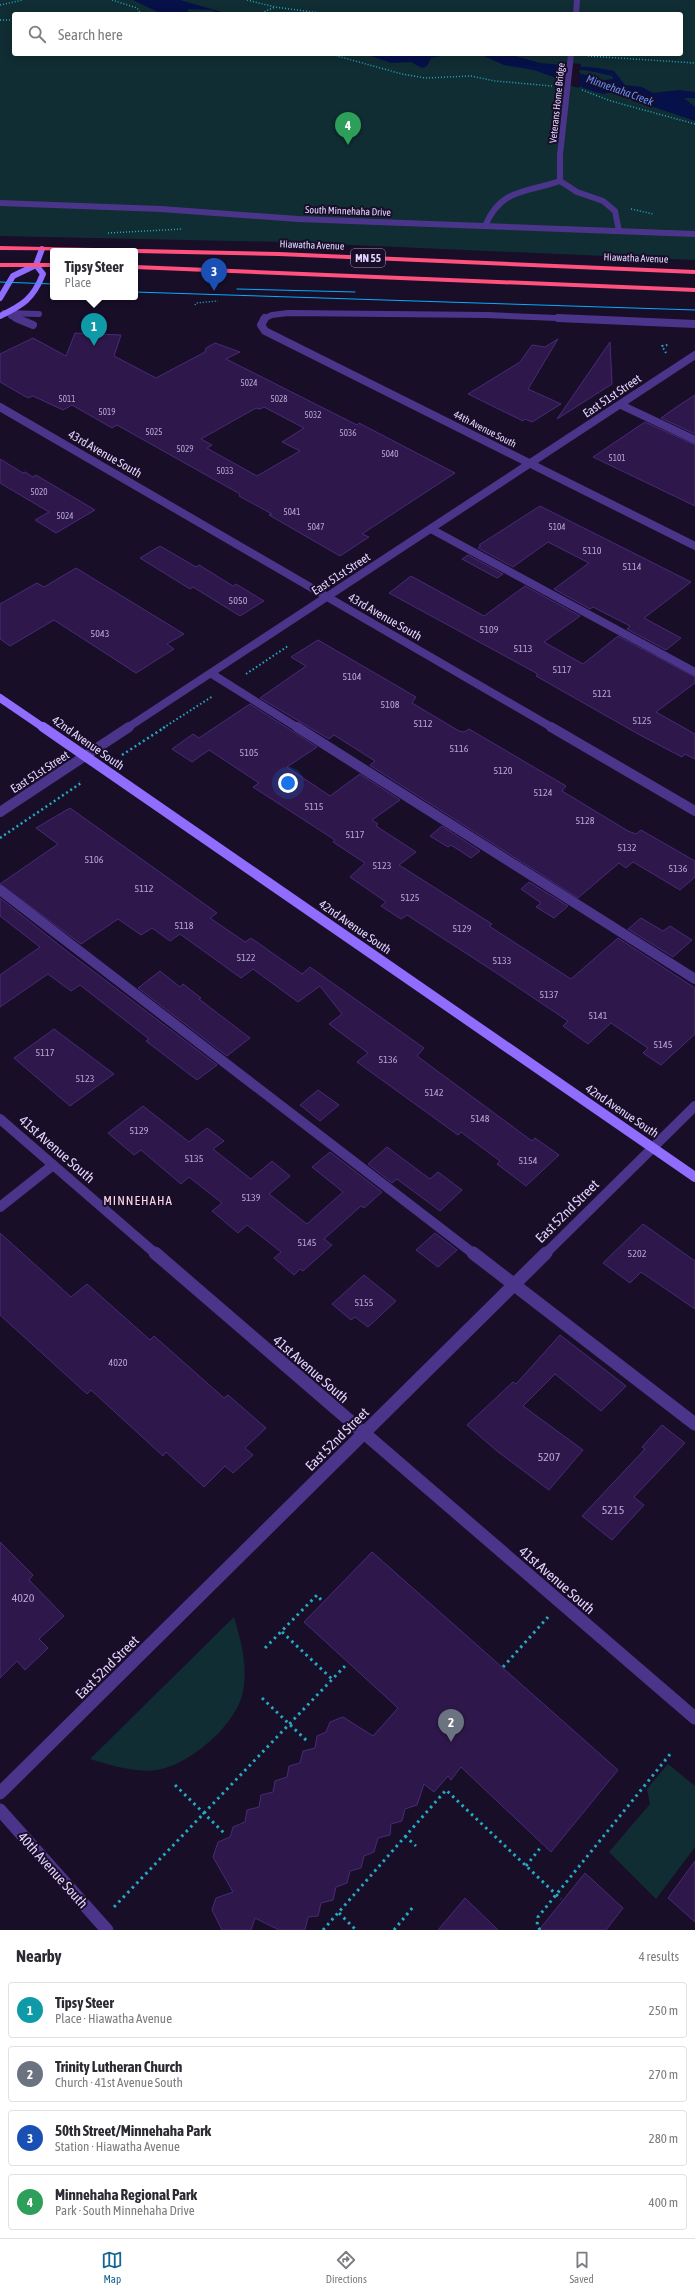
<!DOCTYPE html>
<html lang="en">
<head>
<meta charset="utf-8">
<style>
  body { margin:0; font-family:"Asap Condensed",sans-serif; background:#f7f7f7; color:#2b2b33 }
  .you { position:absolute; left:288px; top:783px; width:14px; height:14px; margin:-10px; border:3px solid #fff; border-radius:50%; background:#1a73e8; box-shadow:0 0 0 6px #1a73e833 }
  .badge { display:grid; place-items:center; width:26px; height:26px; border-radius:50%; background:#18668f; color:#fff; font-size:13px; font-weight:700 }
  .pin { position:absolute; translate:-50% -33px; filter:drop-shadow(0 1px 2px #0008) }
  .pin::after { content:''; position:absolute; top:21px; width:14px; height:12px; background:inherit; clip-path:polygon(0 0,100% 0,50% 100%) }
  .popup { position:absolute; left:50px; top:248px; width:88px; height:52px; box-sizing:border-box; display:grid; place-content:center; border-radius:4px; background:#fff; filter:drop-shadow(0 1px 3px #0005); font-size:13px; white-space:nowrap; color:#7c7c81 }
  .popup b { font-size:15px; color:#2b2b33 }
  .popup::after { content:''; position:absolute; left:50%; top:100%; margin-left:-8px; border:8px solid transparent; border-top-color:#fff }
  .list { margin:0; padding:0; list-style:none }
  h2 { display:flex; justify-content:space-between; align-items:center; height:52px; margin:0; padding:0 16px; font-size:17px }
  h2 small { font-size:13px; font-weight:400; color:#7c7c81 }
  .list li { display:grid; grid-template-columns:26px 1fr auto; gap:12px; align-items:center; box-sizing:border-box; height:56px; margin:0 8px 8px; padding:0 8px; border:1px solid #e1e1e2; border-radius:4px }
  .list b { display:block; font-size:15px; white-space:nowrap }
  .list p { margin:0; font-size:13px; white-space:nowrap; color:#7c7c81 }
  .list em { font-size:13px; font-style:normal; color:#7c7c81 }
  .icon { flex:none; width:22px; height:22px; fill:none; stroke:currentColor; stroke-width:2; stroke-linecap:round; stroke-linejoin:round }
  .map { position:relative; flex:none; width:695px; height:1930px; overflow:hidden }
  .search { position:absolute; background:#fff; box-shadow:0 2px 10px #0003; left:12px; right:12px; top:12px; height:44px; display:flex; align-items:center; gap:10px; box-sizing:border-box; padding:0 14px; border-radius:4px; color:#7c7c81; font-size:15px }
  .sheet { height:308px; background:#fff }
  nav { display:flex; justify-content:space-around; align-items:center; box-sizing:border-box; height:56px; border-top:1px solid #e1e1e2; background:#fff; font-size:11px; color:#7c7c81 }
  nav a { display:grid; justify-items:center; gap:2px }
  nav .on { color:#18668f }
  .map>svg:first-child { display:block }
  .green { fill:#102d33; fill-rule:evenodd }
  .water { fill:#061049; fill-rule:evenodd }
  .pier { fill:#180e28 }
  .building { fill:#2e184b; stroke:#4a2978; fill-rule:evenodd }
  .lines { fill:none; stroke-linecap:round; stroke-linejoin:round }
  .path-far3 { stroke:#26a9c2; stroke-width:1.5; stroke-dasharray:1 2; stroke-linecap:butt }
  .path-far2 { stroke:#26a9c2; stroke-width:2; stroke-dasharray:1.5 2.5; stroke-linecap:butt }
  .path-far1 { stroke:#26a9c2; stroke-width:2.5; stroke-dasharray:2 3; stroke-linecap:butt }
  .path { stroke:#26a9c2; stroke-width:3; stroke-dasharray:2.5 4; stroke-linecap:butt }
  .lane-far3 { stroke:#4b358b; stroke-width:6 }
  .lane-far2 { stroke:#4b358b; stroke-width:8 }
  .lane-far1 { stroke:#4b358b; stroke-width:10 }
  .lane { stroke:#4b358b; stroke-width:13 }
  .street-far3 { stroke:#4b358b; stroke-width:6 }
  .street-far2 { stroke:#4b358b; stroke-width:8 }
  .street-far1 { stroke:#4b358b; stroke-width:10 }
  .street { stroke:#4b358b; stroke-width:13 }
  .secondary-far2 { stroke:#906cff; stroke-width:6 }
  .secondary-far1 { stroke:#906cff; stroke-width:8 }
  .secondary { stroke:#906cff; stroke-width:10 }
  .highway { fill:#ff507e; fill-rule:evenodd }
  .tram { stroke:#01aeff; stroke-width:1 }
  .street-bridge { stroke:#4b358b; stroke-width:6 }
  .labels { text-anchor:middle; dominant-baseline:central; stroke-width:4; stroke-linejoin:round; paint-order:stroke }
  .far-number-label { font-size:9px; fill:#b6a6d2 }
  .far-street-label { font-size:10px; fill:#e3d5ff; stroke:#180e28 }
  .number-label { font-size:10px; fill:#b6a6d2 }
  .far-water-label { font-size:11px; font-style:italic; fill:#6395ff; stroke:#180e28 }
  .shield { fill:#180e28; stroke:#a699be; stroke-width:1 }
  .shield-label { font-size:11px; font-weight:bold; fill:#e3d5ff }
  .street-label { font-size:12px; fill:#e3d5ff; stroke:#180e28 }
  .near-number-label { font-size:12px; fill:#b6a6d2 }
  .neighbourhood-label { font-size:13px; letter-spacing:1px; fill:#ffd7e8; stroke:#180e28 }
  .near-street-label { font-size:14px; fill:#e3d5ff; stroke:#180e28 }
</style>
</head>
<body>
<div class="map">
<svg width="695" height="1930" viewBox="0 0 695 1930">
  <rect width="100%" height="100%" fill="#180e28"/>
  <g class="green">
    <path d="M 0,0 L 695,0 L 695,260 L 285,242 L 0,236 ZM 14,14 L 681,14 L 681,54 L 14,54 Z"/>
    <path d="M 234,1617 C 241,1641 248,1666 243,1692 C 236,1725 189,1766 156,1770 C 134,1773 111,1765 90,1759 Z"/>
    <path d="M 668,1764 L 695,1786 L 695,1847 L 656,1899 L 609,1852 L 650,1804 L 647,1789 Z"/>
  </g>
  <g class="water">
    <path d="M 133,0 L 180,0 L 228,14 L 220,14 L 211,10 L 189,9 L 187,11 L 192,14 L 162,14 Z"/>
    <path d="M 341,54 L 451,54 L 431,58 L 427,66 L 422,68 L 411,62 L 391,63 L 371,56 Z"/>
    <path d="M 472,54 L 508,54 L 540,63 L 598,68 L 614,71 L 625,85 L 642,87 L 653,93 L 679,90 L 695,92 L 695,98 L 684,98 L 695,107 L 695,121 L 639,102 L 628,95 L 616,91 L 604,94 L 595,92 L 534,70 L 504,65 L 482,55 ZM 553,66 L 590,71 L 612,76 L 613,79 L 604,80 Z"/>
  </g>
  <path class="pier" d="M 559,62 L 581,64 L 580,71 L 578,71 L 580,72 L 579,88 L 557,82 Z"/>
  <g class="building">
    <path d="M 75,333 L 121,335 L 114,356 L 156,378 L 205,352 L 206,348 L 215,343 L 240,352 L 226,359 L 357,425 L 359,423 L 455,473 L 362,534 L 369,537 L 340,556 L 269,515 L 272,514 L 239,496 L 240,494 L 117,425 L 112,428 L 72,405 L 63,410 L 33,396 L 28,398 L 0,382 L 0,354 L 33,338 L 66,356 ZM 264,407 L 304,428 L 282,442 L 300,451 L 257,476 L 212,451 L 207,448 L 212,445 L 201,439 L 256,408 L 260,409 Z"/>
    <path d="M 558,339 L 528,389 L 561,404 L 532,422 L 525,419 L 523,421 L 468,394 L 520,362 L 532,345 L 545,347 Z"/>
    <path d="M 610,342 L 612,384 L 557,419 Z"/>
    <path d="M 695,395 L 695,434 L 661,418 L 678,406 Z"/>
    <path d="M 645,422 L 695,445 L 695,506 L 593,457 Z"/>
    <path d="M 0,459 L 23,473 L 25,472 L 33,477 L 36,475 L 95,510 L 56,533 L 35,520 L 49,512 L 0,483 Z"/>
    <path d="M 540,506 L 691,582 L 644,618 L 681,638 L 666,650 L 627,629 L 630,626 L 593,607 L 590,609 L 554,589 L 589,563 L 548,542 L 513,567 L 478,548 L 481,546 L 479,545 Z"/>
    <path d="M 160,546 L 196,567 L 199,565 L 233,586 L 236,584 L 264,601 L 240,616 L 193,587 L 190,589 L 140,558 Z"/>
    <path d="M 468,555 L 503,574 L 497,578 L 462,559 Z"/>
    <path d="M 76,568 L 184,634 L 167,644 L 174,649 L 136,673 L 54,620 L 10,646 L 0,639 L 0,604 L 37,583 L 44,587 Z"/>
    <path d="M 411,576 L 484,616 L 525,586 L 580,616 L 544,642 L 583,664 L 618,636 L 695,677 L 695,683 L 656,712 L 695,734 L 695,759 L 685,754 L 682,757 L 640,735 L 536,676 L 538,674 L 389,593 Z"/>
    <path d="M 318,640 L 416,697 L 412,703 L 459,731 L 464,732 L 469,729 L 566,786 L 562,791 L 628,831 L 636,834 L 641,830 L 695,861 L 695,877 L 680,890 L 633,862 L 626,868 L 619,863 L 578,898 L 371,766 L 370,765 L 375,761 L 334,735 L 329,739 L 260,698 L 306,666 L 291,657 Z"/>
    <path d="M 250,704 L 317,747 L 287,767 L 330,796 L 360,774 L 400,800 L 372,820 L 378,824 L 376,826 L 416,852 L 399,865 L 492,924 L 489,926 L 571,979 L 618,938 L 695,988 L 695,1034 L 661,1065 L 643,1053 L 648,1048 L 611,1023 L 588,1044 L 563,1026 L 568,1021 L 495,972 L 407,915 L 401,919 L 381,906 L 386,902 L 350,877 L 365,863 L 333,842 L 335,840 L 253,787 L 259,783 L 209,750 L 192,762 L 172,749 L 193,734 L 199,738 Z"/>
    <path d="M 70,808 L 217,913 L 210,918 L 245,942 L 251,938 L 302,974 L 310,967 L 424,1048 L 417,1056 L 532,1141 L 535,1138 L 559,1155 L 526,1186 L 497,1164 L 500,1161 L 461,1132 L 458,1135 L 357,1062 L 368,1053 L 329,1024 L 342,1014 L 320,986 L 298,1002 L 253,969 L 241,978 L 180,934 L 170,941 L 152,928 L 141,935 L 118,919 L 81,944 L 0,884 L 58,844 L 36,828 Z"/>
    <path d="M 442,826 L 480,851 L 471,858 L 451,845 L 448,847 L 430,836 Z"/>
    <path d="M 529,882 L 568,906 L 554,918 L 536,907 L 541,903 L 521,889 Z"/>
    <path d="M 0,898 L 68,952 L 217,1065 L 197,1080 L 146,1041 L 149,1039 L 80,985 L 71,991 L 48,974 L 0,1007 L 0,975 L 40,947 L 0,916 Z"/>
    <path d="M 641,918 L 663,931 L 670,926 L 692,940 L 673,957 L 628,929 Z"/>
    <path d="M 160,971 L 180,987 L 183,984 L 201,998 L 199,999 L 250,1038 L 227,1056 L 138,988 Z"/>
    <path d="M 54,1029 L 114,1074 L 70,1106 L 14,1058 Z"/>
    <path d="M 318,1090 L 339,1105 L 320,1121 L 300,1105 Z"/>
    <path d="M 143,1106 L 189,1142 L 207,1128 L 224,1141 L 213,1149 L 251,1179 L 272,1161 L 290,1176 L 269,1194 L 307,1224 L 343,1192 L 312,1167 L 330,1152 L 382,1192 L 364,1208 L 361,1206 L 324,1239 L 332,1245 L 303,1271 L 300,1269 L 294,1275 L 274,1258 L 281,1252 L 247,1225 L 238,1233 L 212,1211 L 222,1203 L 189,1177 L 181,1184 L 141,1150 L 134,1155 L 108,1133 Z"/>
    <path d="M 387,1147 L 430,1179 L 438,1172 L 462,1190 L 440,1211 L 397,1179 L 392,1183 L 368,1164 Z"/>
    <path d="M 643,1224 L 695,1261 L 695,1309 L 641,1272 L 630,1283 L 603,1263 Z"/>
    <path d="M 0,1233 L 71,1297 L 87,1284 L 150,1340 L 154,1336 L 224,1398 L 228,1395 L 266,1428 L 245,1448 L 253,1455 L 233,1473 L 225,1466 L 204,1487 L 166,1452 L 163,1456 L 91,1390 L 87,1394 L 0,1315 Z"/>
    <path d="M 435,1233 L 457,1250 L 438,1267 L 416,1250 Z"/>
    <path d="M 364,1275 L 396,1301 L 368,1327 L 355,1317 L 351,1320 L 332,1304 Z"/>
    <path d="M 560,1335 L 626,1386 L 601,1411 L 555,1374 L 523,1406 L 583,1450 L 549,1490 L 497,1451 L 467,1425 L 513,1382 L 516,1384 Z"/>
    <path d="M 662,1425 L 685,1443 L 634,1497 L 644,1505 L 612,1540 L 582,1516 L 645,1449 L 642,1447 Z"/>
    <path d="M 0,1542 L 33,1575 L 29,1580 L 64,1616 L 39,1639 L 48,1648 L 25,1670 L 17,1661 L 0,1678 Z"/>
    <path d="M 372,1552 L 618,1770 L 551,1852 L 461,1767 L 451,1780 L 448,1776 L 434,1792 L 424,1784 L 417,1805 L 405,1809 L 402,1821 L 391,1824 L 390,1835 L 378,1838 L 374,1852 L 364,1856 L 361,1868 L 350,1871 L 347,1883 L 336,1887 L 333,1900 L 321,1903 L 318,1916 L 308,1917 L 305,1930 L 279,1930 L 255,1918 L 251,1930 L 222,1930 L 212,1910 L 216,1898 L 233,1892 L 213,1857 L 218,1842 L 230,1837 L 233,1827 L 245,1822 L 247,1810 L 259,1807 L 261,1795 L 273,1792 L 275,1781 L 287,1777 L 289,1766 L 300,1763 L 303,1751 L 315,1748 L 317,1736 L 326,1732 L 330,1722 L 343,1717 L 373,1736 L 398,1708 L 304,1622 Z"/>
    <path d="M 695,1861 L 695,1922 L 668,1898 Z"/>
    <path d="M 585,1873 L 623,1908 L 606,1930 L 539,1930 Z"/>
    <path d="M 465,1898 L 498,1930 L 438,1930 Z"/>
  </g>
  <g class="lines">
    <g class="path-far3">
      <path d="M 112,0 L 137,8 L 141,14"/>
      <path d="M 247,0 L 275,7 L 327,14"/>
      <path d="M 0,5 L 23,0"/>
      <path d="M 259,14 L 275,7"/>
      <path d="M 0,20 L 14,20"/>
      <path d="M 330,54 L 402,74 L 425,78 L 471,76 L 495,81 L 552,86"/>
      <path d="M 588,56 L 695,63"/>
      <path d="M 582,90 L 611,101 L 695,124"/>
      <path d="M 631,209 L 653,214"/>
      <path d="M 108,233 L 183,229"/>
      <path d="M 195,305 L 196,303 L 218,301"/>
    </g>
    <g class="path-far2">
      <path d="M 666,353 L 662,346 L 668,345"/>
      <path d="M 246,674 L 288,646"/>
      <path d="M 163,728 L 213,696"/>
    </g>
    <g class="path-far1">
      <path d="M 122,755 L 165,727"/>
      <path d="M 0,838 L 81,783 L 80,781"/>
    </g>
    <g class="path">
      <path d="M 282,1632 L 332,1679"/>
      <path d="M 265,1648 L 317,1595 L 322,1601"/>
      <path d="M 503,1667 L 548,1617"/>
      <path d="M 262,1698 L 308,1742"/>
      <path d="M 175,1785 L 224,1833"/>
      <path d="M 405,1836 L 416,1846"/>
      <path d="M 526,1866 L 541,1847"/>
      <path d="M 114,1907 L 345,1666"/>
      <path d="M 339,1913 L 356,1930"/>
      <path d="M 323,1930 L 446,1790 L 561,1899"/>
      <path d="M 394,1930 L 413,1907"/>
      <path d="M 540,1930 L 537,1925 L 538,1917 L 671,1753"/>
    </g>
    <g class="lane-far3">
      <path d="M 4,313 L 39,314"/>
      <path d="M 11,316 L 18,319"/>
    </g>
    <g class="lane-far2">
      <path d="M 16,318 L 33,325"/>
      <path d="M 621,405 L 695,440"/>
      <path d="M 431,529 L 695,672"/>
      <path d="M 212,674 L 298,728"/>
    </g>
    <g class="lane-far1">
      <path d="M 297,727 L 695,979"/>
      <path d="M 0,890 L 474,1254"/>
      <path d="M 0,1207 L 53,1165"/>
    </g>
    <path class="lane" d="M 473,1253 L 695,1424"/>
    <g class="street-far3">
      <path d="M 576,14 L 577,0"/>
      <path d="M 560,155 L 560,181"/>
      <path d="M 560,181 L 577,192 L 603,201 L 615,211 L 619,231"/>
      <path d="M 0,203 L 161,209 L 298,219 L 695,234"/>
      <path d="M 485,226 C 501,188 526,193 560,181"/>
      <path d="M 263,319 L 272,315 L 288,313 L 487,315 L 581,319"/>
    </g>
    <g class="street-far2">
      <path d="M 265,318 L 261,325 L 265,331 L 695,546"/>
      <path d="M 558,318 L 695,324"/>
      <path d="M 0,407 L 553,728"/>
      <path d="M 127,728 L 695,355"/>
    </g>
    <g class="street-far1">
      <path d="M 551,727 L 695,811"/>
      <path d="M 0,812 L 129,727"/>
      <path d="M 0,1119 L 156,1254"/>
      <path d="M 545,1254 L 695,1106"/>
    </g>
    <g class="street">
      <path d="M 155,1253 L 695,1718"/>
      <path d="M 0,1793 L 546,1253"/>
      <path d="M 0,1810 L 107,1930"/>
    </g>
    <g class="secondary-far2">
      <path d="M 0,298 L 13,276 L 36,265 L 42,249"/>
      <path d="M 0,316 C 23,305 33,299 43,274 L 36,265"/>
    </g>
    <path class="secondary-far1" d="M 0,698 L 44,728"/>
    <path class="secondary" d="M 43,727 L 695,1177"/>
    <g class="highway">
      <path d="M 0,246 L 279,252 L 695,270 L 695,274 L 279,256 L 135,253 L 135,251 L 0,250 Z"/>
      <rect x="0" y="263" width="53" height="4"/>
      <path d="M 135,265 L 695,288 L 695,292 L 135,269 Z"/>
    </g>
    <g class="tram">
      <path d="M 0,282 L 53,284"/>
      <path d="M 237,289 L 355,292"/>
      <path d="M 135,292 L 695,310"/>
    </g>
    <path class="street-bridge" d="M 560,155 L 571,54"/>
  </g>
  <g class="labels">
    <g class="far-number-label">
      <text x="249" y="383">5024</text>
      <text x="67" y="399">5011</text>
      <text x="279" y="399">5028</text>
      <text x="107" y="412">5019</text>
      <text x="313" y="415">5032</text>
      <text x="154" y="432">5025</text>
      <text x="348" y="433">5036</text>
      <text x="185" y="449">5029</text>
      <text x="390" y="454">5040</text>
      <text x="617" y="458">5101</text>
      <text x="225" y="471">5033</text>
      <text x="39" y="492">5020</text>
      <text x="292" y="512">5041</text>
      <text x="65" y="516">5024</text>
      <text x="316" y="527">5047</text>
      <text x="557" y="527">5104</text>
    </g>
    <g class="far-street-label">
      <text transform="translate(557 103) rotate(-84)">Veterans Home Bridge</text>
      <text transform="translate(348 211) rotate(2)">South Minnehaha Drive</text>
      <text transform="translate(312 245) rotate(2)">Hiawatha Avenue</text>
      <text transform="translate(636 258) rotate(2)">Hiawatha Avenue</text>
      <text transform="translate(485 429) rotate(27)">44th Avenue South</text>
    </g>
    <g class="number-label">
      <text x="592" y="550">5110</text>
      <text x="632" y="566">5114</text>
      <text x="238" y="600">5050</text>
      <text x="489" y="629">5109</text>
      <text x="100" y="633">5043</text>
      <text x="523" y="648">5113</text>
      <text x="562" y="669">5117</text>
      <text x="352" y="676">5104</text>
      <text x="602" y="693">5121</text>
      <text x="390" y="704">5108</text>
      <text x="642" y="720">5125</text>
      <text x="423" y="723">5112</text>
      <text x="459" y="748">5116</text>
      <text x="249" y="752">5105</text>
      <text x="503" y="770">5120</text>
      <text x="543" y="792">5124</text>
      <text x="314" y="806">5115</text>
      <text x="585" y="820">5128</text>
      <text x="355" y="834">5117</text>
      <text x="627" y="847">5132</text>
      <text x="94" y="859">5106</text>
      <text x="382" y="865">5123</text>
      <text x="678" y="868">5136</text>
      <text x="144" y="888">5112</text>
      <text x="410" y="897">5125</text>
      <text x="184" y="925">5118</text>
      <text x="462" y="928">5129</text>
      <text x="246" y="957">5122</text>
      <text x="502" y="960">5133</text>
      <text x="549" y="994">5137</text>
      <text x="598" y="1015">5141</text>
      <text x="663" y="1044">5145</text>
      <text x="45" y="1052">5117</text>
      <text x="388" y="1059">5136</text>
      <text x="85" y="1078">5123</text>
      <text x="434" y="1092">5142</text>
      <text x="480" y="1118">5148</text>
      <text x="139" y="1130">5129</text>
      <text x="194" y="1158">5135</text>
      <text x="528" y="1160">5154</text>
      <text x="251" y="1197">5139</text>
      <text x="307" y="1242">5145</text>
      <text x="637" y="1253">5202</text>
      <text x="364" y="1302">5155</text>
      <text x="118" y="1362">4020</text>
    </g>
    <g class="far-water-label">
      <text transform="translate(620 90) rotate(20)">Minnehaha Creek</text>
    </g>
    <rect class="shield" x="351" y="249" width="34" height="18" rx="3"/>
    <g class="shield-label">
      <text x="368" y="258">MN 55</text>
    </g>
    <g class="street-label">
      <text transform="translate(612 396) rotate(-34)">East 51st Street</text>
      <text transform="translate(105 454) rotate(30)">43rd Avenue South</text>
      <text transform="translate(341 574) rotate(-33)">East 51st Street</text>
      <text transform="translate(385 617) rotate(30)">43rd Avenue South</text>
      <text transform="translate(88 743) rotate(35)">42nd Avenue South</text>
      <text transform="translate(40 772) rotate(-33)">East 51st Street</text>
      <text transform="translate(355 927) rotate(35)">42nd Avenue South</text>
      <text transform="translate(622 1111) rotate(34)">42nd Avenue South</text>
    </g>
    <g class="near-number-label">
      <text x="549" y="1457">5207</text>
      <text x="613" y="1510">5215</text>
      <text x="23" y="1598">4020</text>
    </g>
    <g class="neighbourhood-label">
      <text x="138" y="1200">MINNEHAHA</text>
    </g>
    <g class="near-street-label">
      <text transform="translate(57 1149) rotate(41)">41st Avenue South</text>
      <text transform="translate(567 1211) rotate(-45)">East 52nd Street</text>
      <text transform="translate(311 1369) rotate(41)">41st Avenue South</text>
      <text transform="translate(337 1439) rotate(-45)">East 52nd Street</text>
      <text transform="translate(557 1580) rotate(41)">41st Avenue South</text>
      <text transform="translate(107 1667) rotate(-45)">East 52nd Street</text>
      <text transform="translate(53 1870) rotate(48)">40th Avenue South</text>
    </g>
  </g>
</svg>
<div class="you"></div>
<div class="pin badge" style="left:94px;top:346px;background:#0f9aa8">1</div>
<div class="popup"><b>Tipsy Steer</b>Place</div>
<div class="pin badge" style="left:451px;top:1742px;background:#6b7280">2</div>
<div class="pin badge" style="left:214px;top:291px;background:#1a4fb4">3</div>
<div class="pin badge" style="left:348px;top:145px;background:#2e9e5b">4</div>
<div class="search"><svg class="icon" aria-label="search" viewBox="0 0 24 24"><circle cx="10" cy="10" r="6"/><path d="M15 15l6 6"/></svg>Search here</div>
</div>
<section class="sheet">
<h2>Nearby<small>4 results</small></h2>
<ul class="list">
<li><span class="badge" style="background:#0f9aa8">1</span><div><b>Tipsy Steer</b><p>Place · Hiawatha Avenue</p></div><em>250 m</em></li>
<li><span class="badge" style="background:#6b7280">2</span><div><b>Trinity Lutheran Church</b><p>Church · 41st Avenue South</p></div><em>270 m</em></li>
<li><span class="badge" style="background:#1a4fb4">3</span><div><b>50th Street/Minnehaha Park</b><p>Station · Hiawatha Avenue</p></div><em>280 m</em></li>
<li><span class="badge" style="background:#2e9e5b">4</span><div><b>Minnehaha Regional Park</b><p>Park · South Minnehaha Drive</p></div><em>400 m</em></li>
</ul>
</section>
<nav>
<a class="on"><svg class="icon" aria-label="map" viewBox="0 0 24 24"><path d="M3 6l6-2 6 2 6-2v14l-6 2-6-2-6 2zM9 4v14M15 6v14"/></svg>Map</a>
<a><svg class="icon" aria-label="directions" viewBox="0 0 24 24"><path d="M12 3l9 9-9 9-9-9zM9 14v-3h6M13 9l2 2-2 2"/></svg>Directions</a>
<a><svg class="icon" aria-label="saved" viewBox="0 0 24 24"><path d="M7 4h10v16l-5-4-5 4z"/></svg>Saved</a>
</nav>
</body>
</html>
